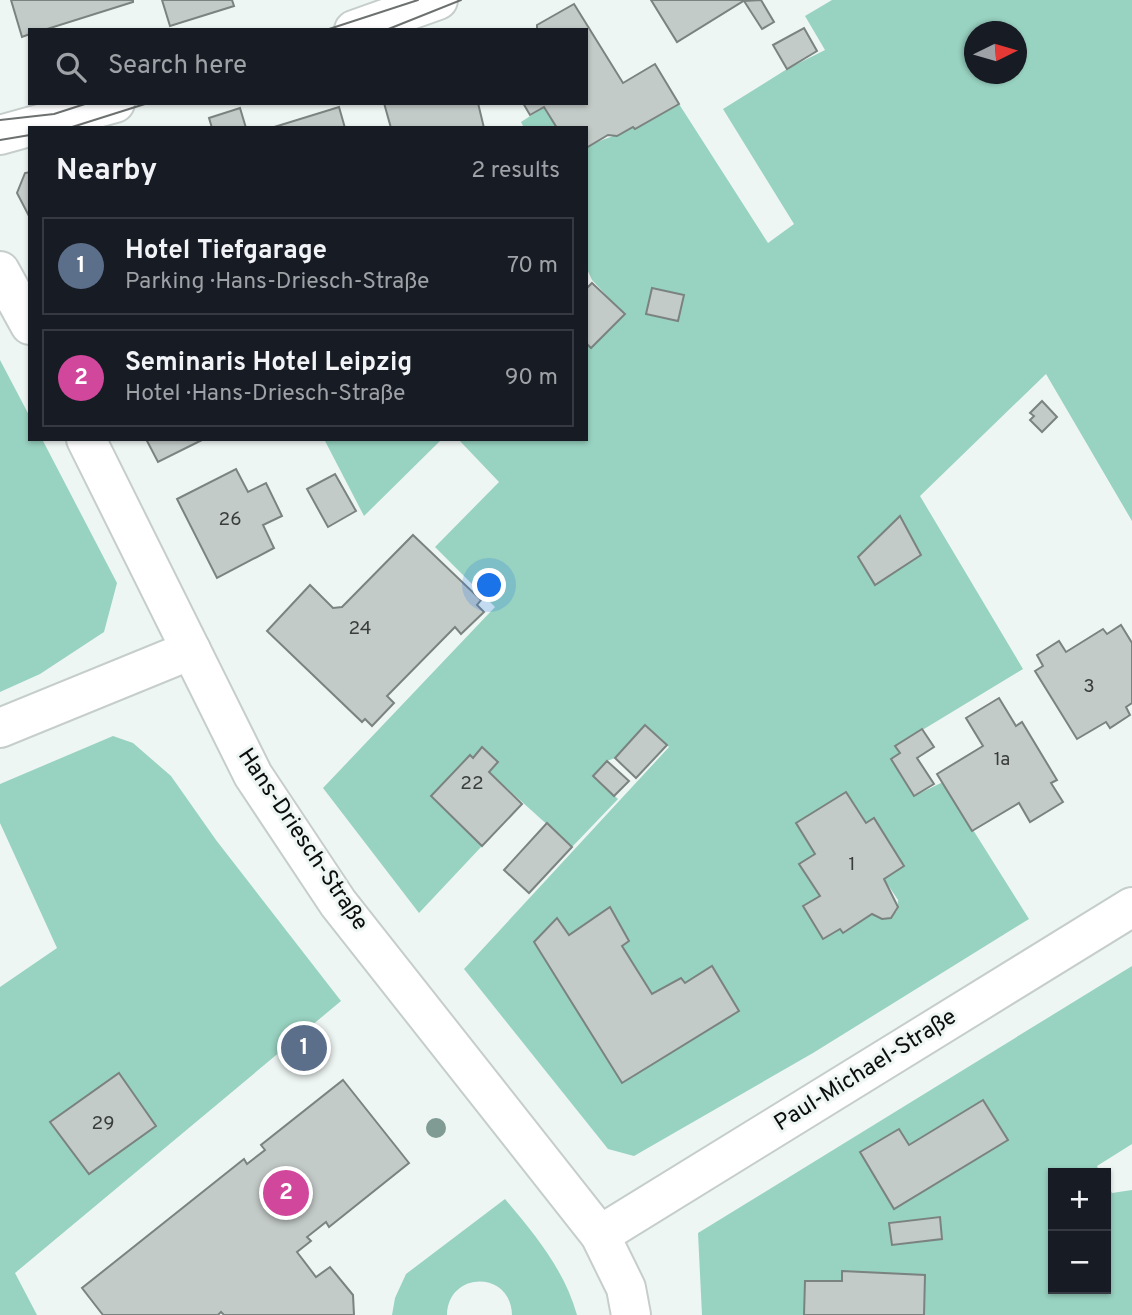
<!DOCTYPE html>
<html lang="en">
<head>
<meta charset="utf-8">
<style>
  body { margin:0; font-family:Overpass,sans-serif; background:#20242c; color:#f1f3f6 }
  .controls { position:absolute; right:21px; bottom:21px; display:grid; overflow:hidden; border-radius:0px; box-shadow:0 2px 5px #0004 }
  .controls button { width:63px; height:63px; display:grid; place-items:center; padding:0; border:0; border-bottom:2px solid #363941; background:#171b24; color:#f1f3f6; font:35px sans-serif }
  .compass { position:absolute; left:964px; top:21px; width:63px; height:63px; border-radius:50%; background:#171b24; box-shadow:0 2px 5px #0004; rotate:85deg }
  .you { position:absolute; left:490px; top:586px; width:24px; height:24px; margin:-18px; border:5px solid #fff; border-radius:50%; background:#1a73e8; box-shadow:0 0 0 10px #1a73e833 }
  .badge { display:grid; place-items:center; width:46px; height:46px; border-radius:50%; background:#ea580c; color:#fff; font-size:23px; font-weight:700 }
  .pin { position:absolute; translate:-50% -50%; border:4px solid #fff; box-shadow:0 2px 7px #0006 }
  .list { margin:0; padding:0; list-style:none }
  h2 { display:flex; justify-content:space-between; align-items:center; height:91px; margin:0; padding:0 28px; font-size:30px }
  h2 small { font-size:23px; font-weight:400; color:#9ea1a6 }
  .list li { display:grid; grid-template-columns:46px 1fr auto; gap:21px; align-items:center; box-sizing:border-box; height:98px; margin:0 14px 14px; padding:0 14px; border:2px solid #363941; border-radius:0px }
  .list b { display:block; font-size:26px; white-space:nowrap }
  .list p { margin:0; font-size:23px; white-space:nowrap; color:#9ea1a6 }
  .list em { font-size:23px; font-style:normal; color:#9ea1a6 }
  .icon { flex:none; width:38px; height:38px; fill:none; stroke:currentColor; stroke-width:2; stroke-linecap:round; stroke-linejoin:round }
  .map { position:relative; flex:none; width:1132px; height:1315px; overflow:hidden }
  .search { position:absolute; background:#171b24; box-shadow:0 2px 5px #0004; left:28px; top:28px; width:560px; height:77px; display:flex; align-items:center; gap:18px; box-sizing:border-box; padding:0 24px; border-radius:0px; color:#9ea1a6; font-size:26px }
  .panel { position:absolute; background:#171b24; box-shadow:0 2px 5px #0004; left:28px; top:126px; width:560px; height:315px; border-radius:0px }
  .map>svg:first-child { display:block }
  .green { fill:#98d2c0; fill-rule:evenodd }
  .building { fill:#c3cbc8; stroke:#7b8380; stroke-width:2 }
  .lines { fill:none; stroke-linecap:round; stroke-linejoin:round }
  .minor-casing { stroke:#c6cecb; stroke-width:42 }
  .major-casing { stroke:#c6cecb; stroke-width:42 }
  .minor { stroke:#fff; stroke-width:38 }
  .major { stroke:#fff; stroke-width:38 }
  .tram { stroke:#6c7170; stroke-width:2 }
  .tree { fill:#7f9b93 }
  .labels { text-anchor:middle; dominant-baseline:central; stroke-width:6; stroke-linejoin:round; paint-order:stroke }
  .number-label { font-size:19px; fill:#393d3c }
  .street-label { font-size:23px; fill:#0b0e0d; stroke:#eef6f4 }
</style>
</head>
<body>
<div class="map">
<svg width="1132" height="1315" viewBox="0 0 1132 1315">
  <rect width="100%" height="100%" fill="#eef6f4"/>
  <g class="green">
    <path d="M 832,0 L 1132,0 L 1132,521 L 1046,374 L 920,496 L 1023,669 L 896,746 L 900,753 L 891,759 L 914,796 L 943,782 L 1029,919 L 813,1053 L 634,1156 L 608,1149 L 464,969 L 669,747 L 645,724 L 615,758 L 607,761 L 593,775 L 618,799 L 572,847 L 489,772 L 498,762 L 483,748 L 473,758 L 470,755 L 431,797 L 482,846 L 419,913 L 323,788 L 495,607 L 435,547 L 499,482 L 458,439 L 586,439 L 586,343 L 624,314 L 592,280 L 586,267 L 586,148 C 603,138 617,136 633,127 L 635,129 L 679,104 L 768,243 L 794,224 L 723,109 L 787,69 L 825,50 L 805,16 ZM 974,32 L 1016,32 L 1016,74 L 974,74 ZM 899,517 L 921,555 L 875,585 L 859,557 ZM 874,818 L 903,866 L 884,879 L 898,900 L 897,911 L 884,919 L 872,914 L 840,929 L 803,906 L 820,896 L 800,864 Z"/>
    <path d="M 544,107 L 557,128 L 524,128 L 521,122 Z"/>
    <path d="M 0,360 L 30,417 L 30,439 L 42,439 L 117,583 L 104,632 L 40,674 L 0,692 Z"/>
    <path d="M 324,439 L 442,439 L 364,516 Z"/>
    <path d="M 113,736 L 133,743 L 171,776 L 216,840 L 341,1001 L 15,1273 L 37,1315 L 0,1315 L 0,987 L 57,948 L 0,823 L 0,784 Z"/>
    <path d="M 1132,966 L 1132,1144 L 1097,1166 L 1100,1173 L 1053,1173 L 1053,1289 L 1106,1289 L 1106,1182 L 1112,1193 L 1132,1190 L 1132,1315 L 702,1315 L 698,1233 ZM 940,1217 L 942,1239 L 892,1245 L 890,1223 Z"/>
    <path d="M 505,1199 C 535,1235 564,1269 577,1315 L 512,1315 C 511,1270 448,1271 447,1315 L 392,1315 L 395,1298 L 406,1274 Z"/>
  </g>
  <g class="building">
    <path d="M 11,0 L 133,0 L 133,2 L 44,30 L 30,30 L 30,34 L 22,37 Z"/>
    <path d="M 162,0 L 232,0 L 234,6 L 170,26 Z"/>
    <path d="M 651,0 L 745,0 L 677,42 Z"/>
    <path d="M 761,0 L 774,22 L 762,29 L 744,1 Z"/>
    <path d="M 574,4 L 623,83 L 655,64 L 679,104 L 635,129 L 633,127 L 617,136 L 608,135 L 586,148 L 586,128 L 557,128 L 544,107 L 530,115 L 523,103 L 586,103 L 586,30 L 537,30 L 537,25 Z"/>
    <path d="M 804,28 L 817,51 L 787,69 L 773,45 Z"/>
    <path d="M 384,103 L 478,103 L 484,128 L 391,128 Z"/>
    <path d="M 339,107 L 345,128 L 271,128 Z"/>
    <path d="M 240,108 L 246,128 L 212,128 L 209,118 Z"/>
    <path d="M 30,172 L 30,218 L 17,193 L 25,173 Z"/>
    <path d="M 592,283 L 625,314 L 591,348 L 586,343 L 586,289 Z"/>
    <path d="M 652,288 L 684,295 L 678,321 L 646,314 Z"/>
    <path d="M 1042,401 L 1057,417 L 1042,432 L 1030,420 L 1034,416 L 1030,413 Z"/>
    <path d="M 146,439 L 204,439 L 158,462 Z"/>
    <path d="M 236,469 L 248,492 L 266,483 L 282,516 L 263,525 L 274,548 L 217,578 L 177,499 Z"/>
    <path d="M 335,474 L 356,511 L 328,527 L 307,489 Z"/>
    <path d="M 900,516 L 921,555 L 875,585 L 858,557 Z"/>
    <path d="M 413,535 L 481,600 L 477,605 L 484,612 L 461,634 L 455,627 L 387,696 L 394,703 L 372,726 L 365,719 L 362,722 L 267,631 L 310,585 L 333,608 L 342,607 Z"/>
    <path d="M 1121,625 L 1132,643 L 1132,703 L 1126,707 L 1130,715 L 1110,728 L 1106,722 L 1077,739 L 1035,671 L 1043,666 L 1037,655 L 1059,641 L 1066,652 L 1103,629 L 1107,634 Z"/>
    <path d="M 999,698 L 1016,726 L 1022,722 L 1057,780 L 1051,783 L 1063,802 L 1030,822 L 1019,803 L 972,831 L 937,774 L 983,746 L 966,718 Z"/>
    <path d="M 645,725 L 667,745 L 636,778 L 615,758 Z"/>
    <path d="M 922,729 L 934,747 L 917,758 L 934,784 L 914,796 L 891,759 L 900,753 L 895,746 Z"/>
    <path d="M 482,747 L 498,762 L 489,772 L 522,804 L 482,846 L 431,796 L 470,755 L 473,758 Z"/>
    <path d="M 607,761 L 629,781 L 614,796 L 593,776 Z"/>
    <path d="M 846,792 L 866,823 L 874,818 L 904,866 L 884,879 L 898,907 L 891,918 L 882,919 L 872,914 L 843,933 L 840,929 L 823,939 L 803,906 L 820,896 L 799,864 L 815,854 L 796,823 Z"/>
    <path d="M 547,823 L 572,847 L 529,893 L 504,870 Z"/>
    <path d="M 610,907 L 629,941 L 622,946 L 652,994 L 681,978 L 685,983 L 712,966 L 739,1011 L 622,1083 L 534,942 L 557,918 L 569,935 Z"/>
    <path d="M 119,1073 L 156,1126 L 89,1174 L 50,1122 Z"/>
    <path d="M 343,1080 L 409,1163 L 329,1227 L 326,1222 L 307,1237 L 311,1241 L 297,1252 L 316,1277 L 330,1267 L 353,1295 L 354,1315 L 224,1315 L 221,1312 L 218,1315 L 103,1315 L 82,1288 L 244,1159 L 247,1164 L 265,1150 L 261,1145 Z"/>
    <path d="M 983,1100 L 1008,1140 L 894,1209 L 860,1152 L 899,1129 L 909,1145 Z"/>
    <path d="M 940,1217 L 942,1239 L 892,1245 L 889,1223 Z"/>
    <path d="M 842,1271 L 925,1275 L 924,1315 L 804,1315 L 805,1281 L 842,1281 Z"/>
  </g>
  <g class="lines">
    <g class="minor-casing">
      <g id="minor">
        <path d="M 354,30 L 438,0"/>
        <path d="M 0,135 L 115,103"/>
        <path d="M 0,728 L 191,650"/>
        <path d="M 600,1235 L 1132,907"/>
      </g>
    </g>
    <g class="major-casing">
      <g id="major">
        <path d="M 0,271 L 30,325"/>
        <path d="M 86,439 L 253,775 L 338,903 L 600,1235 L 626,1288 L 631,1315"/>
      </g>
    </g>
    <use href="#minor" class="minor"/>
    <use href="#major" class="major"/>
    <g class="tram">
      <path d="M 326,30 L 418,0"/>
      <path d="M 386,30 L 461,0"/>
      <path d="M 0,120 L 54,114 L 88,103"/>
      <path d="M 69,128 L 148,103"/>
      <path d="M 0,140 L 30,135"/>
    </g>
  </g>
  <circle class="tree" cx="436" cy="1128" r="10"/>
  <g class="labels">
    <g class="number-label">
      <text x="230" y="520">26</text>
      <text x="360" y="629">24</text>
      <text x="1089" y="687">3</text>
      <text x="1002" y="760">1a</text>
      <text x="472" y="784">22</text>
      <text x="852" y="865">1</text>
      <text x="103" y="1124">29</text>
    </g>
    <g class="street-label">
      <text transform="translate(302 840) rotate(56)">Hans-Driesch-Straße</text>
      <text transform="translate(866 1071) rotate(-32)">Paul-Michael-Straße</text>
    </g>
  </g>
</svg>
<div class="controls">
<button>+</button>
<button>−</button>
</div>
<svg class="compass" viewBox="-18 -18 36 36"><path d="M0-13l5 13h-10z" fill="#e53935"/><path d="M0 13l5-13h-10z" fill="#9ea1a6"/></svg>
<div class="you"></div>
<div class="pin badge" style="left:304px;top:1048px;background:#5c6f8a">1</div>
<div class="pin badge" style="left:286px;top:1193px;background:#d1479c">2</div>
<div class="search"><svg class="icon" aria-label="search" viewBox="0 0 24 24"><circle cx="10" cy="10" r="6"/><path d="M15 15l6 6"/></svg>Search here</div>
<section class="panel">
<h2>Nearby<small>2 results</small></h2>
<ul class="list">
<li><span class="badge" style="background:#5c6f8a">1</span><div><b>Hotel Tiefgarage</b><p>Parking · Hans-Driesch-Straße</p></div><em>70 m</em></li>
<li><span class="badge" style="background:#d1479c">2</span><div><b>Seminaris Hotel Leipzig</b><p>Hotel · Hans-Driesch-Straße</p></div><em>90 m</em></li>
</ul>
</section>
</div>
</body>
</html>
